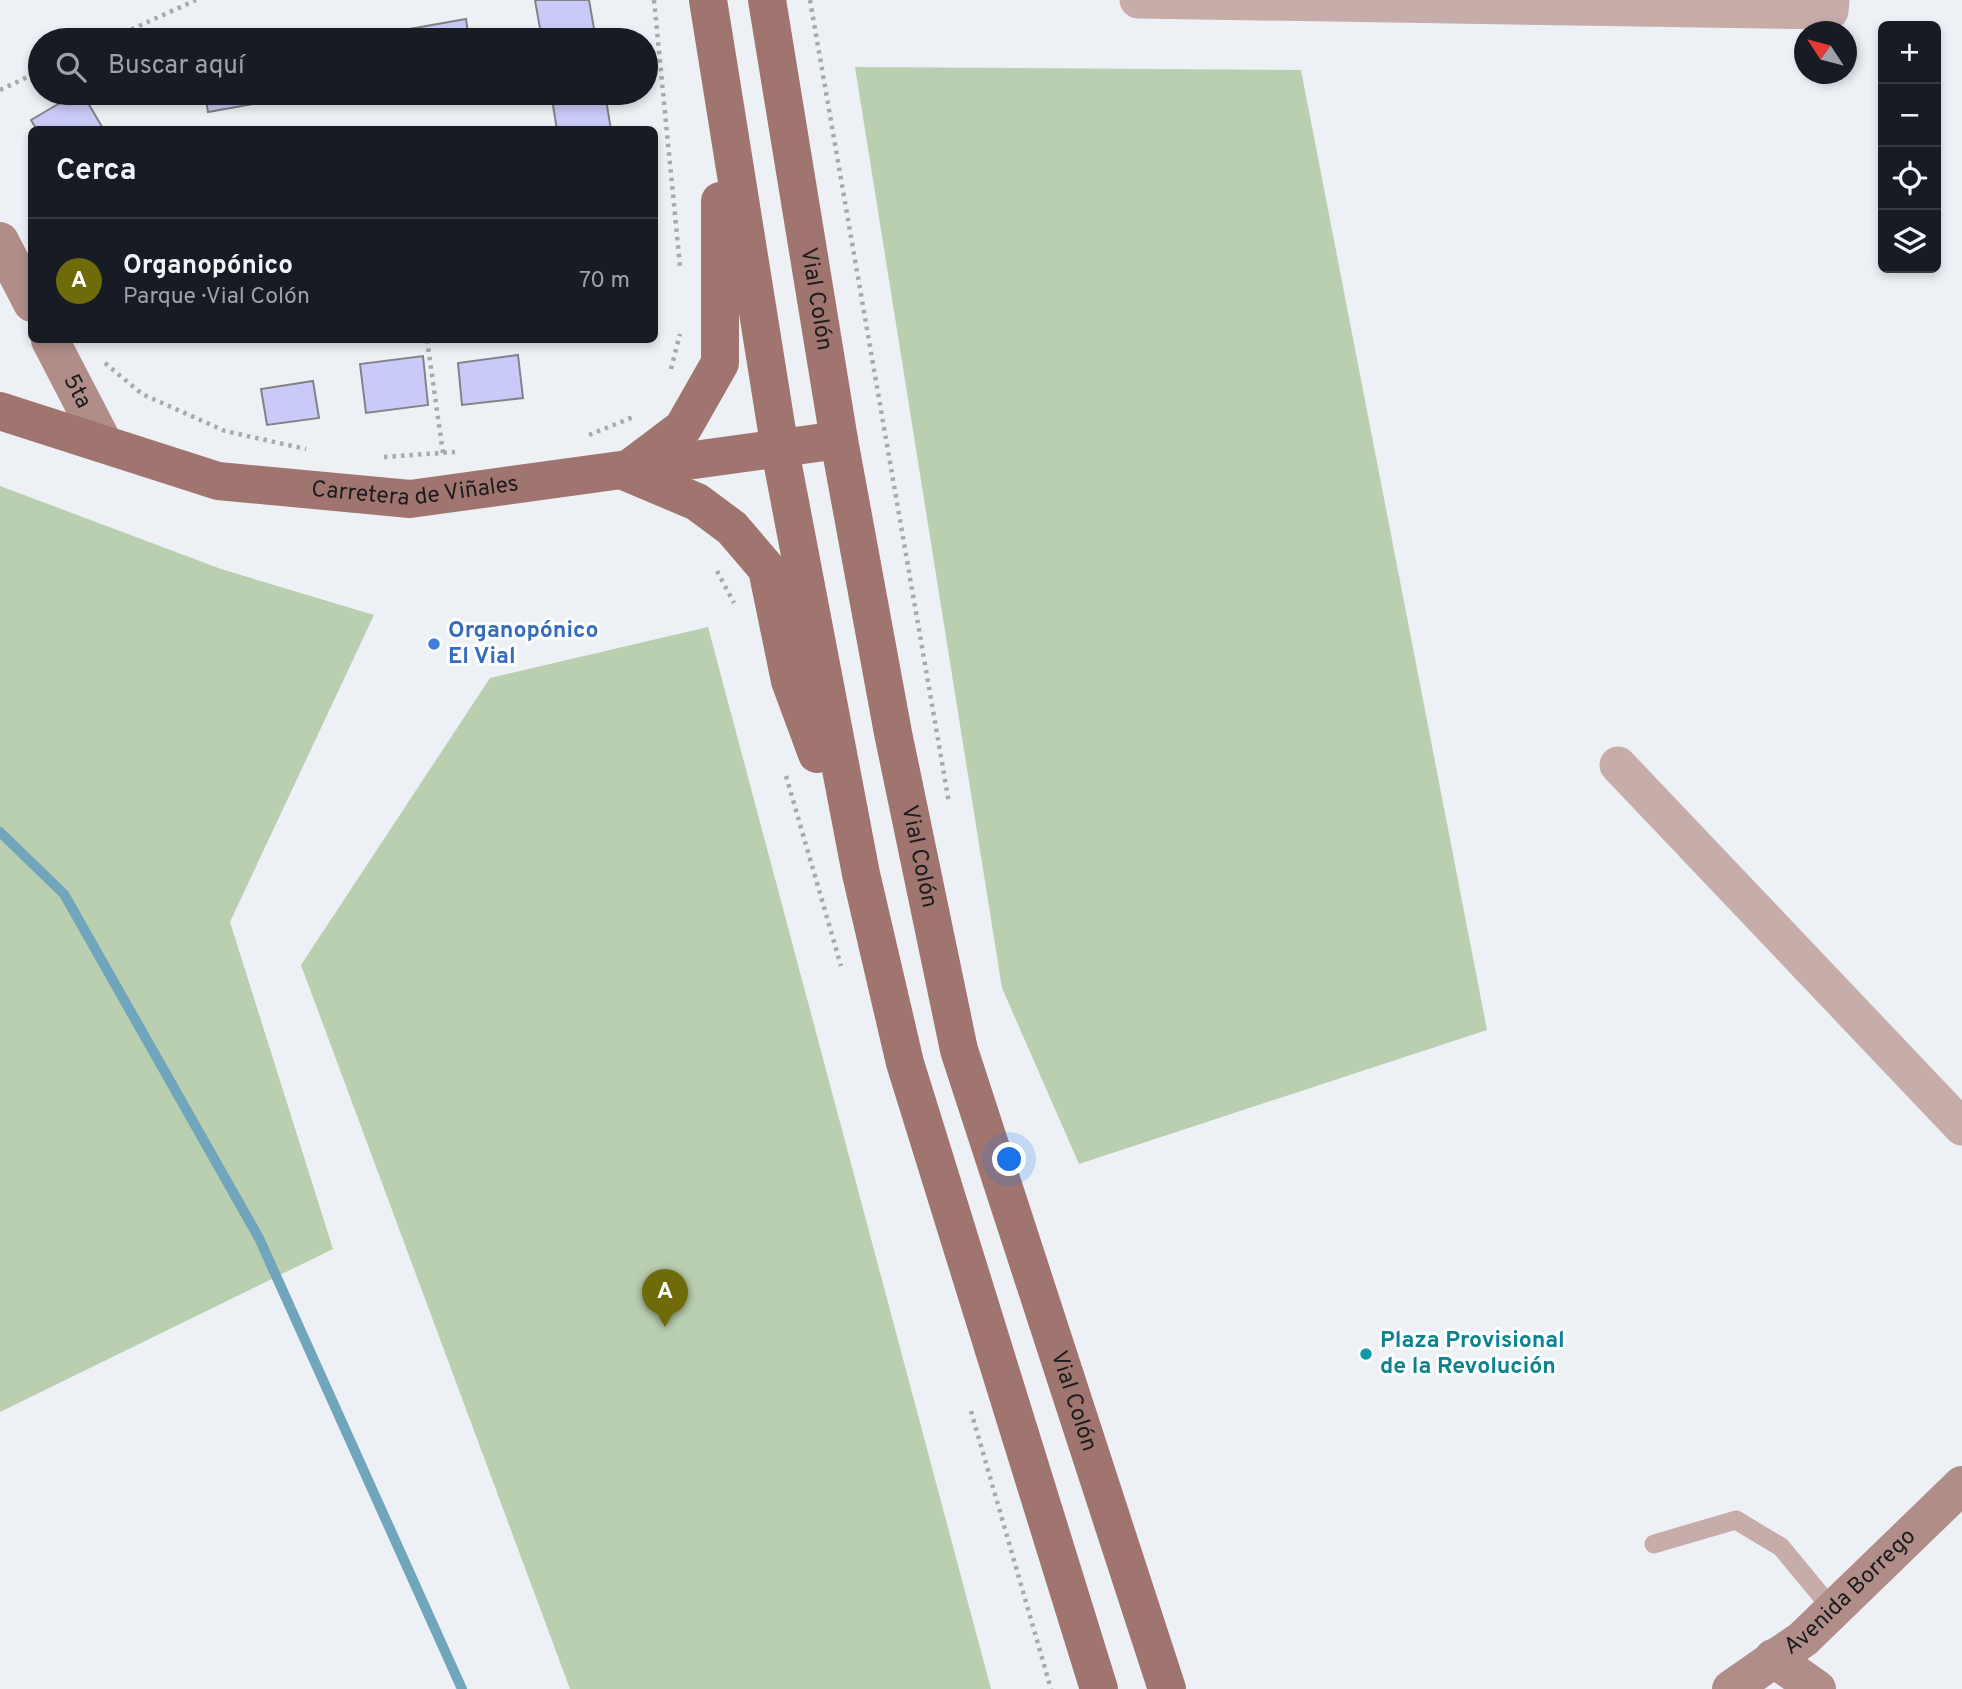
<!DOCTYPE html>
<html lang="es">
<head>
<meta charset="utf-8">
<style>
  body { margin:0; font-family:Overpass,sans-serif; background:#242831; color:#f1f3f6 }
  .controls { position:absolute; right:21px; top:21px; display:grid; overflow:hidden; border-radius:10px; box-shadow:0 4px 10px #0003 }
  .controls button { width:63px; height:63px; display:grid; place-items:center; padding:0; border:0; border-bottom:2px solid #363941; background:#171b24; color:#f1f3f6; font:35px sans-serif }
  .compass { position:absolute; left:1794px; top:21px; width:63px; height:63px; border-radius:50%; background:#171b24; box-shadow:0 4px 10px #0003; rotate:306deg }
  .you { position:absolute; left:1010px; top:1160px; width:24px; height:24px; margin:-18px; border:5px solid #fff; border-radius:50%; background:#1a73e8; box-shadow:0 0 0 10px #1a73e833 }
  .badge { display:grid; place-items:center; width:46px; height:46px; border-radius:50%; background:#6e6b08; color:#fff; font-size:23px; font-weight:700 }
  .pin { position:absolute; translate:-50% -58px; filter:drop-shadow(0 2px 4px #0008) }
  .pin::after { content:''; position:absolute; top:37px; width:24px; height:21px; background:inherit; clip-path:polygon(0 0,100% 0,50% 100%) }
  .list { margin:0; padding:0; list-style:none }
  h2 { display:flex; justify-content:space-between; align-items:center; height:91px; margin:0; padding:0 28px; font-size:30px }
  h2 small { font-size:23px; font-weight:400; color:#9ea1a6 }
  .list li { display:grid; grid-template-columns:46px 1fr auto; gap:21px; align-items:center; box-sizing:border-box; height:126px; padding:0 28px; border-top:2px solid #363941 }
  .list b { display:block; font-size:26px; white-space:nowrap }
  .list p { margin:0; font-size:23px; white-space:nowrap; color:#9ea1a6 }
  .list em { font-size:23px; font-style:normal; color:#9ea1a6 }
  .icon { flex:none; width:38px; height:38px; fill:none; stroke:currentColor; stroke-width:2; stroke-linecap:round; stroke-linejoin:round }
  .map { position:relative; flex:none; width:1962px; height:1689px; overflow:hidden }
  .search { position:absolute; background:#171b24; box-shadow:0 4px 10px #0003; left:28px; top:28px; width:630px; height:77px; display:flex; align-items:center; gap:18px; box-sizing:border-box; padding:0 24px; border-radius:38px; color:#9ea1a6; font-size:26px }
  .panel { position:absolute; background:#171b24; box-shadow:0 4px 10px #0003; left:28px; top:126px; width:630px; height:217px; border-radius:10px }
  .map>svg:first-child { display:block }
  .green { fill:#bacfb0 }
  .lines { fill:none; stroke-linecap:round; stroke-linejoin:round }
  .stream { stroke:#70a5bb; stroke-width:10 }
  .building { fill:#cacaf8; stroke:#828287; stroke-width:2 }
  .path { stroke:#a6a9ad; stroke-width:4.5; stroke-dasharray:3.5 5; stroke-linecap:butt }
  .lane { stroke:#c6adaa; stroke-width:19 }
  .street { stroke:#c6adaa; stroke-width:37 }
  .secondary { stroke:#b08d88; stroke-width:38 }
  .primary { stroke:#a0756f; stroke-width:38 }
  .shop-dot { fill:#3f7fe0; stroke:#fdfeff; stroke-width:2.5 }
  .culture-dot { fill:#0f9aa8; stroke:#fdfeff; stroke-width:2.5 }
  .labels { text-anchor:middle; dominant-baseline:central; stroke-width:6; stroke-linejoin:round; paint-order:stroke }
  .street-label { font-size:23px; fill:#1b1c1e; stroke:#fdfeff }
  .shop-label { font-size:23px; font-weight:bold; fill:#366cbe; stroke:#fdfeff; text-anchor:start }
  .culture-label { font-size:23px; font-weight:bold; fill:#0d838f; stroke:#fdfeff; text-anchor:start }
</style>
</head>
<body>
<div class="map">
<svg width="1962" height="1689" viewBox="0 0 1962 1689">
  <rect width="100%" height="100%" fill="#edf1f6"/>
  <g class="green">
    <path d="M 855,67 L 1301,70 L 1487,1030 L 1079,1164 L 1002,988 Z"/>
    <path d="M 0,486 L 221,569 L 374,615 L 230,922 L 333,1249 L 0,1412 Z"/>
    <path d="M 708,627 L 991,1689 L 570,1689 L 301,965 L 490,678 Z"/>
  </g>
  <g class="lines">
    <path class="stream" d="M 0,832 L 64,894 L 259,1238 L 462,1689"/>
  </g>
  <g class="building">
    <path d="M 535,0 L 589,0 L 596,40 L 542,40 Z"/>
    <path d="M 466,19 L 469,40 L 347,40 Z"/>
    <path d="M 77,93 L 82,93 L 104,130 L 37,130 L 31,120 Z"/>
    <path d="M 205,93 L 315,93 L 208,112 Z"/>
    <path d="M 551,93 L 605,93 L 611,130 L 557,130 Z"/>
    <path d="M 518,355 L 523,398 L 462,405 L 458,363 Z"/>
    <path d="M 423,356 L 428,405 L 366,413 L 360,364 Z"/>
    <path d="M 313,381 L 319,418 L 267,425 L 261,389 Z"/>
  </g>
  <g class="lines">
    <g class="path">
      <path d="M 654,0 L 680,266"/>
      <path d="M 810,0 L 949,803"/>
      <path d="M 108,40 L 196,0"/>
      <path d="M 0,90 L 40,71"/>
      <path d="M 427,340 L 443,453"/>
      <path d="M 105,363 L 142,394 L 225,431 L 306,449"/>
      <path d="M 671,369 L 680,334"/>
      <path d="M 589,435 L 633,417"/>
      <path d="M 384,457 L 455,452"/>
      <path d="M 717,571 L 734,603"/>
      <path d="M 786,776 L 841,966"/>
      <path d="M 971,1411 L 1051,1689"/>
    </g>
    <path class="lane" d="M 1654,1544 L 1736,1520 L 1781,1547 L 1833,1610"/>
    <g class="street">
      <path d="M 1138,0 L 1830,11 L 1831,0"/>
      <path d="M 1618,765 L 1962,1127"/>
    </g>
    <g class="secondary">
      <path d="M 0,241 L 32,303"/>
      <path id="s1" d="M 50,340 L 104,444"/>
      <path d="M 1773,1658 L 1817,1689"/>
      <path id="s2" d="M 1731,1689 L 1803,1639 L 1962,1485"/>
    </g>
    <g class="primary">
      <path d="M 708,0 L 780,450 L 861,874 L 905,1063 L 1099,1689"/>
      <path id="s3" d="M 767,0 L 839,440 L 893,733 L 959,1050 L 1167,1689"/>
      <path id="s4" d="M 0,411 L 218,481 L 410,499 L 839,440"/>
      <path d="M 630,468 L 683,428 L 720,363 L 720,201"/>
      <path d="M 626,472 L 697,502 L 732,528 L 767,569 L 790,681 L 817,754"/>
    </g>
  </g>
  <circle class="shop-dot" cx="434" cy="644" r="7"/>
  <circle class="culture-dot" cx="1366" cy="1354" r="7"/>
  <g class="labels">
    <g class="street-label">
      <text stroke="none"><textPath href="#s3" startOffset="303">Vial Colón</textPath></text>
      <text stroke="none"><textPath href="#s1" startOffset="58">5ta</textPath></text>
      <text stroke="none"><textPath href="#s4" startOffset="427">Carretera de Viñales</textPath></text>
      <text stroke="none"><textPath href="#s3" startOffset="870">Vial Colón</textPath></text>
      <text stroke="none"><textPath href="#s3" startOffset="1437">Vial Colón</textPath></text>
      <text stroke="none"><textPath href="#s2" startOffset="154">Avenida Borrego</textPath></text>
    </g>
    <g class="shop-label">
      <text x="448" y="631">Organopónico<tspan x="448" dy="26">El Vial</tspan></text>
    </g>
    <g class="culture-label">
      <text x="1380" y="1341">Plaza Provisional<tspan x="1380" dy="26">de la Revolución</tspan></text>
    </g>
  </g>
</svg>
<div class="controls">
<button>+</button>
<button>−</button>
<button><svg class="icon" aria-label="locate" viewBox="0 0 24 24"><circle cx="12" cy="12" r="6"/><path d="M12 2v4M12 18v4M2 12h4M18 12h4"/></svg></button>
<button><svg class="icon" aria-label="layers" viewBox="0 0 24 24"><path d="M12 4l9 5-9 5-9-5zM3 14l9 5 9-5"/></svg></button>
</div>
<svg class="compass" viewBox="-18 -18 36 36"><path d="M0-13l5 13h-10z" fill="#e53935"/><path d="M0 13l5-13h-10z" fill="#9ea1a6"/></svg>
<div class="you"></div>
<div class="pin badge" style="left:665px;top:1327px">A</div>
<div class="search"><svg class="icon" aria-label="search" viewBox="0 0 24 24"><circle cx="10" cy="10" r="6"/><path d="M15 15l6 6"/></svg>Buscar aquí</div>
<section class="panel">
<h2>Cerca<small></small></h2>
<ul class="list">
<li><span class="badge">A</span><div><b>Organopónico</b><p>Parque · Vial Colón</p></div><em>70 m</em></li>
</ul>
</section>
</div>
</body>
</html>
